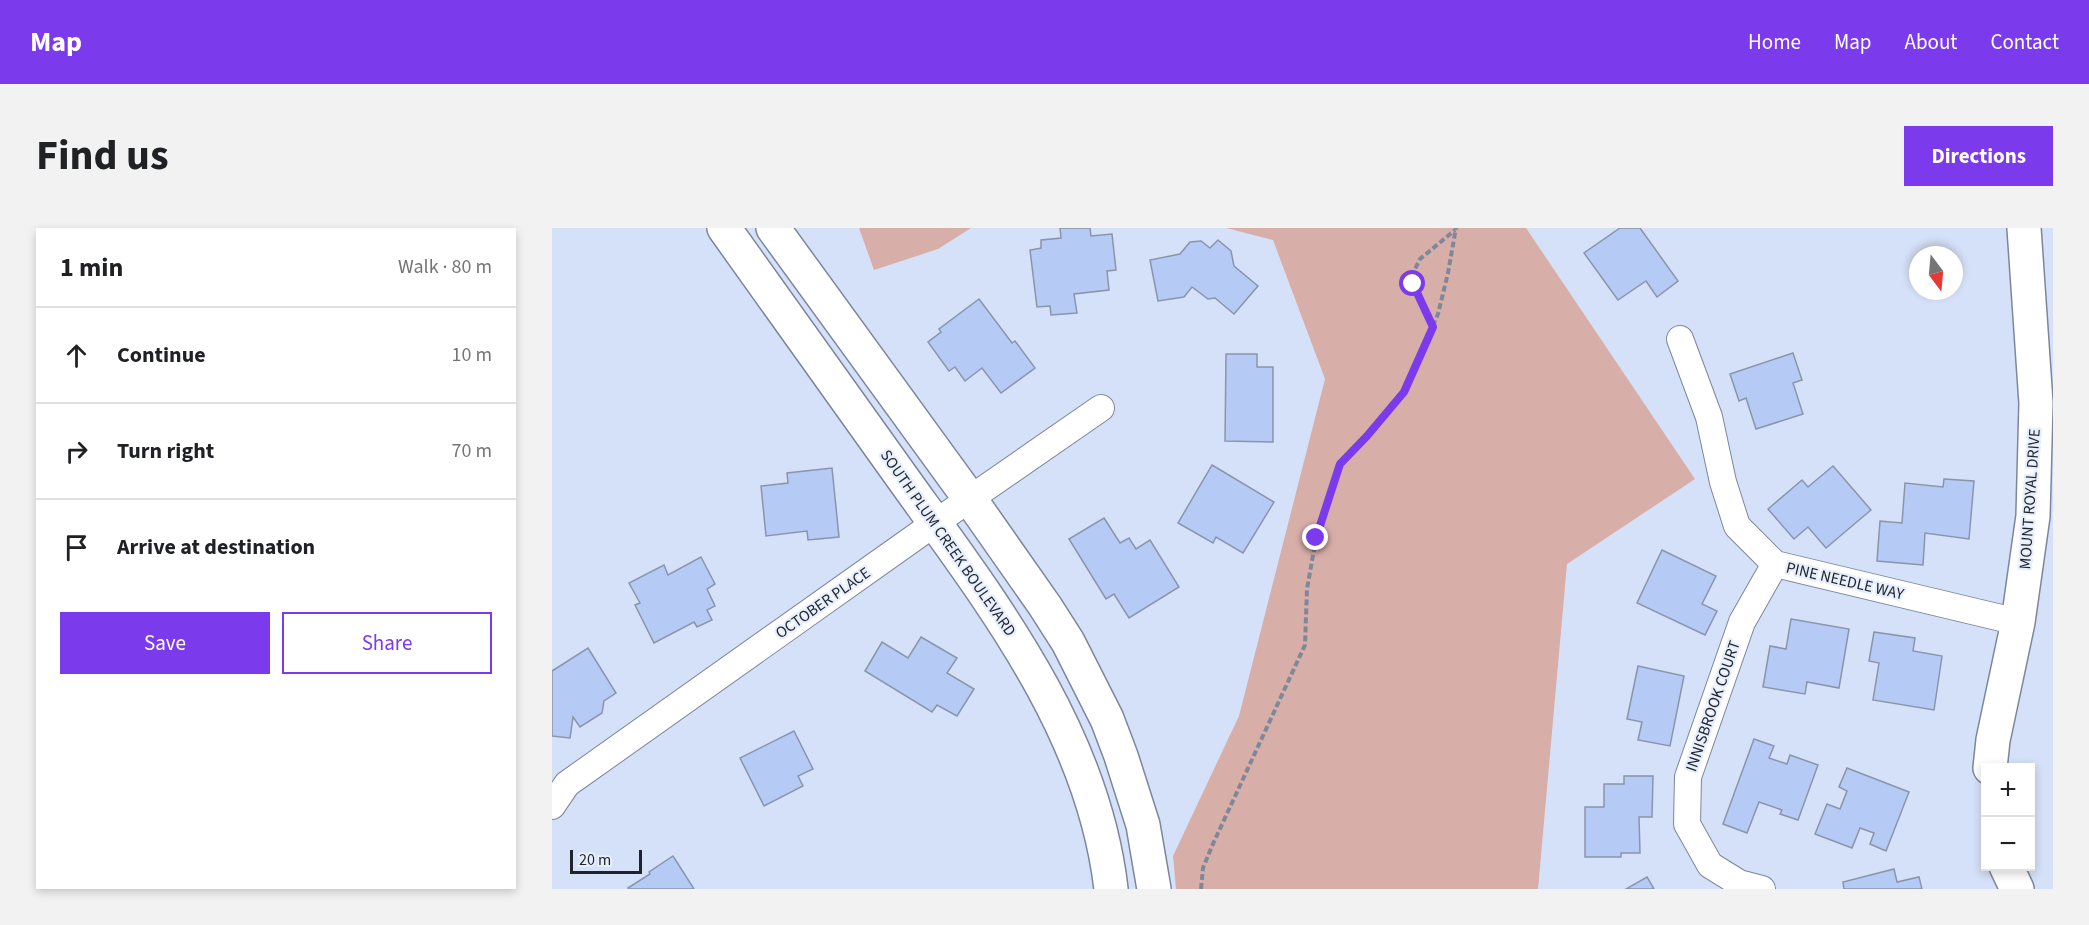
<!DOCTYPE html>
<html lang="en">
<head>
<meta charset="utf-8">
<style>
  body { margin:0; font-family:"Source Sans 3",sans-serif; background:#f2f2f2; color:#202124 }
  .controls { position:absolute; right:18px; bottom:18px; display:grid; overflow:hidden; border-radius:0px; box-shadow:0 3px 9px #0003 }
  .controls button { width:54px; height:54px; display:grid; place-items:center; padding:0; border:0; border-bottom:2px solid #e0e0e0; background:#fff; color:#202124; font:30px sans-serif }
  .compass { position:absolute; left:1357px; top:18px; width:54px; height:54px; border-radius:50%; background:#fff; box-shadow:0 3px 9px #0003; rotate:164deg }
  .scale { position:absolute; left:18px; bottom:15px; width:72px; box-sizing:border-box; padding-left:6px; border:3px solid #1f242c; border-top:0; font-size:16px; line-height:21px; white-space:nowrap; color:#1f242c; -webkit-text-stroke:4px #e7eefc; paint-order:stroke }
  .stop { position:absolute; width:18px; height:18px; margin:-14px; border:4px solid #7c3aed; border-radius:50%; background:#fff }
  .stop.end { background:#7c3aed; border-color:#fff; box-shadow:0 2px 6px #0008 }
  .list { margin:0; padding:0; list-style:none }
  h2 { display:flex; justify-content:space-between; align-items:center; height:78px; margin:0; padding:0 24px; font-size:26px }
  h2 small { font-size:20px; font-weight:400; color:#757577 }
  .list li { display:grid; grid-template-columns:39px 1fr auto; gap:18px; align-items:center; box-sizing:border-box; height:96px; padding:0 24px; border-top:2px solid #e0e0e0 }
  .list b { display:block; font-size:22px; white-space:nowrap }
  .list em { font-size:20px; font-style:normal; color:#757577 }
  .actions { display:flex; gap:12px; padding:18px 24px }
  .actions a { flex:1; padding:14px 0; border:2px solid #7c3aed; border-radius:0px; text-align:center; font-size:21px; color:#7c3aed }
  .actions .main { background:#7c3aed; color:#fff }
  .icon { flex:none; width:33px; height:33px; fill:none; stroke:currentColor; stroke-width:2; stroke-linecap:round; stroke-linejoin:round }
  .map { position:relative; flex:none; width:1501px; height:661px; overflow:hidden; border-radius:0px }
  header { display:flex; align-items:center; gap:36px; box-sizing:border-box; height:84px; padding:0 30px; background:#7c3aed; color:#fff }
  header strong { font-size:28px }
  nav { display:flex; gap:33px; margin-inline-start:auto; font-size:21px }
  .intro { display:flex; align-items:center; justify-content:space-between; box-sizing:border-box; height:144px; padding:0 36px }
  h1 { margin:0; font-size:42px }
  .button { padding:15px 27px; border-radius:0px; background:#7c3aed; color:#fff; font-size:21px; font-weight:700 }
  main { display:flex; gap:36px; padding:0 36px }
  aside { flex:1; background:#fff; border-radius:0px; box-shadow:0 3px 9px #0003 }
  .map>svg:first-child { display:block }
  .green { fill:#d8aea9 }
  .building { fill:#b5caf5; stroke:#8a95ab; stroke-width:1.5 }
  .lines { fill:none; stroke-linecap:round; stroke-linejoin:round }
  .street-casing { stroke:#7c879c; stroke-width:28 }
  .secondary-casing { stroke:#7c879c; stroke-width:36 }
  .path { stroke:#7f8898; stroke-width:4; stroke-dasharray:6 3; stroke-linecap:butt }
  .street { stroke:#fff; stroke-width:26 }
  .secondary { stroke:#fff; stroke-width:33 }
  .route { stroke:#7c3aed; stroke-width:8 }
  .labels { text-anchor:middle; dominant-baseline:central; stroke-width:4.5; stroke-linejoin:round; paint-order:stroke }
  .street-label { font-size:16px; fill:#1f242c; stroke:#e7eefc }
</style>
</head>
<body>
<header>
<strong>Map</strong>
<nav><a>Home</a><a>Map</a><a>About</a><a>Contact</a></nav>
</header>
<div class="intro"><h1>Find us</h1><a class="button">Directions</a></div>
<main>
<aside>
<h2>1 min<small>Walk · 80 m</small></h2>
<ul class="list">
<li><svg class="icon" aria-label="ahead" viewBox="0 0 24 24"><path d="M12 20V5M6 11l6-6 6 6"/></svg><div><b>Continue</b></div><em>10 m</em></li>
<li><svg class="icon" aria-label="right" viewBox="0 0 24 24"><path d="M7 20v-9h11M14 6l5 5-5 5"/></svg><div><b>Turn right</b></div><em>70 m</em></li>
<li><svg class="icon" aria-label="arrive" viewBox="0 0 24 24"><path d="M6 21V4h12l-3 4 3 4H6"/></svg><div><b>Arrive at destination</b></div></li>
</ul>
<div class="actions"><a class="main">Save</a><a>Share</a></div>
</aside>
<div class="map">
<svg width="1501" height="661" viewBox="0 0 1501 661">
  <rect width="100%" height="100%" fill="#d5e1f8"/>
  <g class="green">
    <path d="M 307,0 L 419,0 L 386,21 L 322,42 Z"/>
    <path d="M 674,0 L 974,0 L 1143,251 L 1015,336 L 986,661 L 624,661 L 621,628 L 687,488 L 773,151 L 721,12 Z"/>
  </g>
  <g class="building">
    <path d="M 508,0 L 538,0 L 539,8 L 560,6 L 564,42 L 555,43 L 557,62 L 522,66 L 525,85 L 499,87 L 498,78 L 485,79 L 478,22 L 489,20 L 489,12 L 509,10 Z"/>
    <path d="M 1068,0 L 1088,0 L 1126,53 L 1105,69 L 1094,53 L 1066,72 L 1032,25 Z"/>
    <path d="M 666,12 L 679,23 L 682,38 L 706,58 L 682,86 L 663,70 L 656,71 L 640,59 L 632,69 L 606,73 L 598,32 L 628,26 L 638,14 L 649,13 L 658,20 Z"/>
    <path d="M 427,71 L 460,115 L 463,113 L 483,140 L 449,165 L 430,140 L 413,153 L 403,139 L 397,143 L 376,114 L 389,104 L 387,101 Z"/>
    <path d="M 1241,125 L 1250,152 L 1241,155 L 1251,186 L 1204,201 L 1194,170 L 1187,173 L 1178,146 Z"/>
    <path d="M 674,126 L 705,126 L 705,139 L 721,139 L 721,214 L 673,213 Z"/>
    <path d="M 660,237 L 722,274 L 691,325 L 664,309 L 661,315 L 626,295 Z"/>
    <path d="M 1281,238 L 1319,282 L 1274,320 L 1256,299 L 1242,311 L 1216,281 L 1250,252 L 1256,259 Z"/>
    <path d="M 280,240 L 287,309 L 256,312 L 255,303 L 214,308 L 209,258 L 236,255 L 235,245 Z"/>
    <path d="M 1392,251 L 1422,253 L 1417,311 L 1373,305 L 1371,337 L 1325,333 L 1328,293 L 1350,295 L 1353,255 L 1391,259 Z"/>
    <path d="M 552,290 L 568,315 L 577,310 L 584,321 L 598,312 L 627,359 L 577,390 L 562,366 L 554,371 L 517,311 Z"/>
    <path d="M 1110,322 L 1164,348 L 1150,376 L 1165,383 L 1153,407 L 1085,375 Z"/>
    <path d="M 149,329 L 163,356 L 155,361 L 163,378 L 155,382 L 160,392 L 145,399 L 142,394 L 102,415 L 83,377 L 88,375 L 77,355 L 112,337 L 116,347 Z"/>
    <path d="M 1239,391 L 1297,401 L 1287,460 L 1255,454 L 1253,466 L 1211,459 L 1218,418 L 1234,421 Z"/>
    <path d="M 1322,404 L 1363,410 L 1361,423 L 1390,428 L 1382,482 L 1321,472 L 1327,435 L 1317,433 Z"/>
    <path d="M 369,409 L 405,430 L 395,445 L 422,461 L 405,488 L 385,477 L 380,484 L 313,443 L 330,414 L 356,430 Z"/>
    <path d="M 36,420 L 64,465 L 52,473 L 50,485 L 28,499 L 21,489 L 18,510 L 0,508 L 0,443 Z"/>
    <path d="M 1086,438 L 1132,448 L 1118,518 L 1086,512 L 1090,494 L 1075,491 Z"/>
    <path d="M 242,503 L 261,541 L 246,548 L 251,558 L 212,578 L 188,530 Z"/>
    <path d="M 1202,511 L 1222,518 L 1217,530 L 1235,536 L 1238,527 L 1266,537 L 1246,592 L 1228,586 L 1230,582 L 1207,574 L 1195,605 L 1171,596 Z"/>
    <path d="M 1295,540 L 1357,564 L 1334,623 L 1318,616 L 1322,605 L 1308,600 L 1300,620 L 1263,606 L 1275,576 L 1288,581 L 1295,563 L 1287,559 Z"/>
    <path d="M 1072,548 L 1101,548 L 1100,589 L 1087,589 L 1088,625 L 1069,625 L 1069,629 L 1033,629 L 1033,579 L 1052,579 L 1052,556 L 1072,556 Z"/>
    <path d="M 121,628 L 142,661 L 77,661 L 76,660 L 98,646 L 97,644 Z"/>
    <path d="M 1342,641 L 1345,654 L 1367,649 L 1370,661 L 1292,661 L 1291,654 Z"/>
    <path d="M 1095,649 L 1102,661 L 1074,661 Z"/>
  </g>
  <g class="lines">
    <g class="street-casing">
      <g id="street">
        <path d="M 1128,111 L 1157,189 L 1171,254 L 1185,298 L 1223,336 L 1466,394"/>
        <path d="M 0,578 L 15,556 L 383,295 L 549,180"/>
        <path d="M 1210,661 L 1187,655 L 1158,637 L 1135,596 L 1136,549 L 1190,394 L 1223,336"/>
      </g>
    </g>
    <g class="secondary-casing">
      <g id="secondary">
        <path d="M 172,0 C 232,84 292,168 352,252 C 441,376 541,504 559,661"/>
        <path d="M 221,0 L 418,271 L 493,378 L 516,414 L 555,491 L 569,528 L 591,597 L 602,661"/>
        <path d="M 1438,540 L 1441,512 L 1466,394 L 1481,288 L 1484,175 L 1472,0"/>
        <path d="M 1454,638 L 1465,661"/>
      </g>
    </g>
    <g class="path">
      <path d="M 880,99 L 861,56 L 862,43 L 868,31 L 903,2"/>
      <path d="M 649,661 L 651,640 L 660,618 L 753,417 L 755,361 L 764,310 L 787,236 L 815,208 L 852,164 L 858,152 L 886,86 L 896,45 L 904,0"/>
    </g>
    <use href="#street" class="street"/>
    <use href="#secondary" class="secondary"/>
  </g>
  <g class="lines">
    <path class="route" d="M 764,310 L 788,236 L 815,208 L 852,164 L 881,99 L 861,56"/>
  </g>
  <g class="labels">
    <g class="street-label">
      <text transform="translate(1478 271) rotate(-86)">MOUNT ROYAL DRIVE</text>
      <text transform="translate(396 315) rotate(55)">SOUTH PLUM CREEK BOULEVARD</text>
      <text transform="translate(1293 353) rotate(13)">PINE NEEDLE WAY</text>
      <text transform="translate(271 375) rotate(-35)">OCTOBER PLACE</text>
      <text transform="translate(1161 478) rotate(-71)">INNISBROOK COURT</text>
    </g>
  </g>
</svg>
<div class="controls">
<button>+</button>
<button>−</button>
</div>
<svg class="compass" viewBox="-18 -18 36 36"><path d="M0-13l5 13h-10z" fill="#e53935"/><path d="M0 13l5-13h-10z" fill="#757577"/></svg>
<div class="scale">20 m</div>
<div class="stop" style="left:861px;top:56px"></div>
<div class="stop end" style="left:764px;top:310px"></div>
</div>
</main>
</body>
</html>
